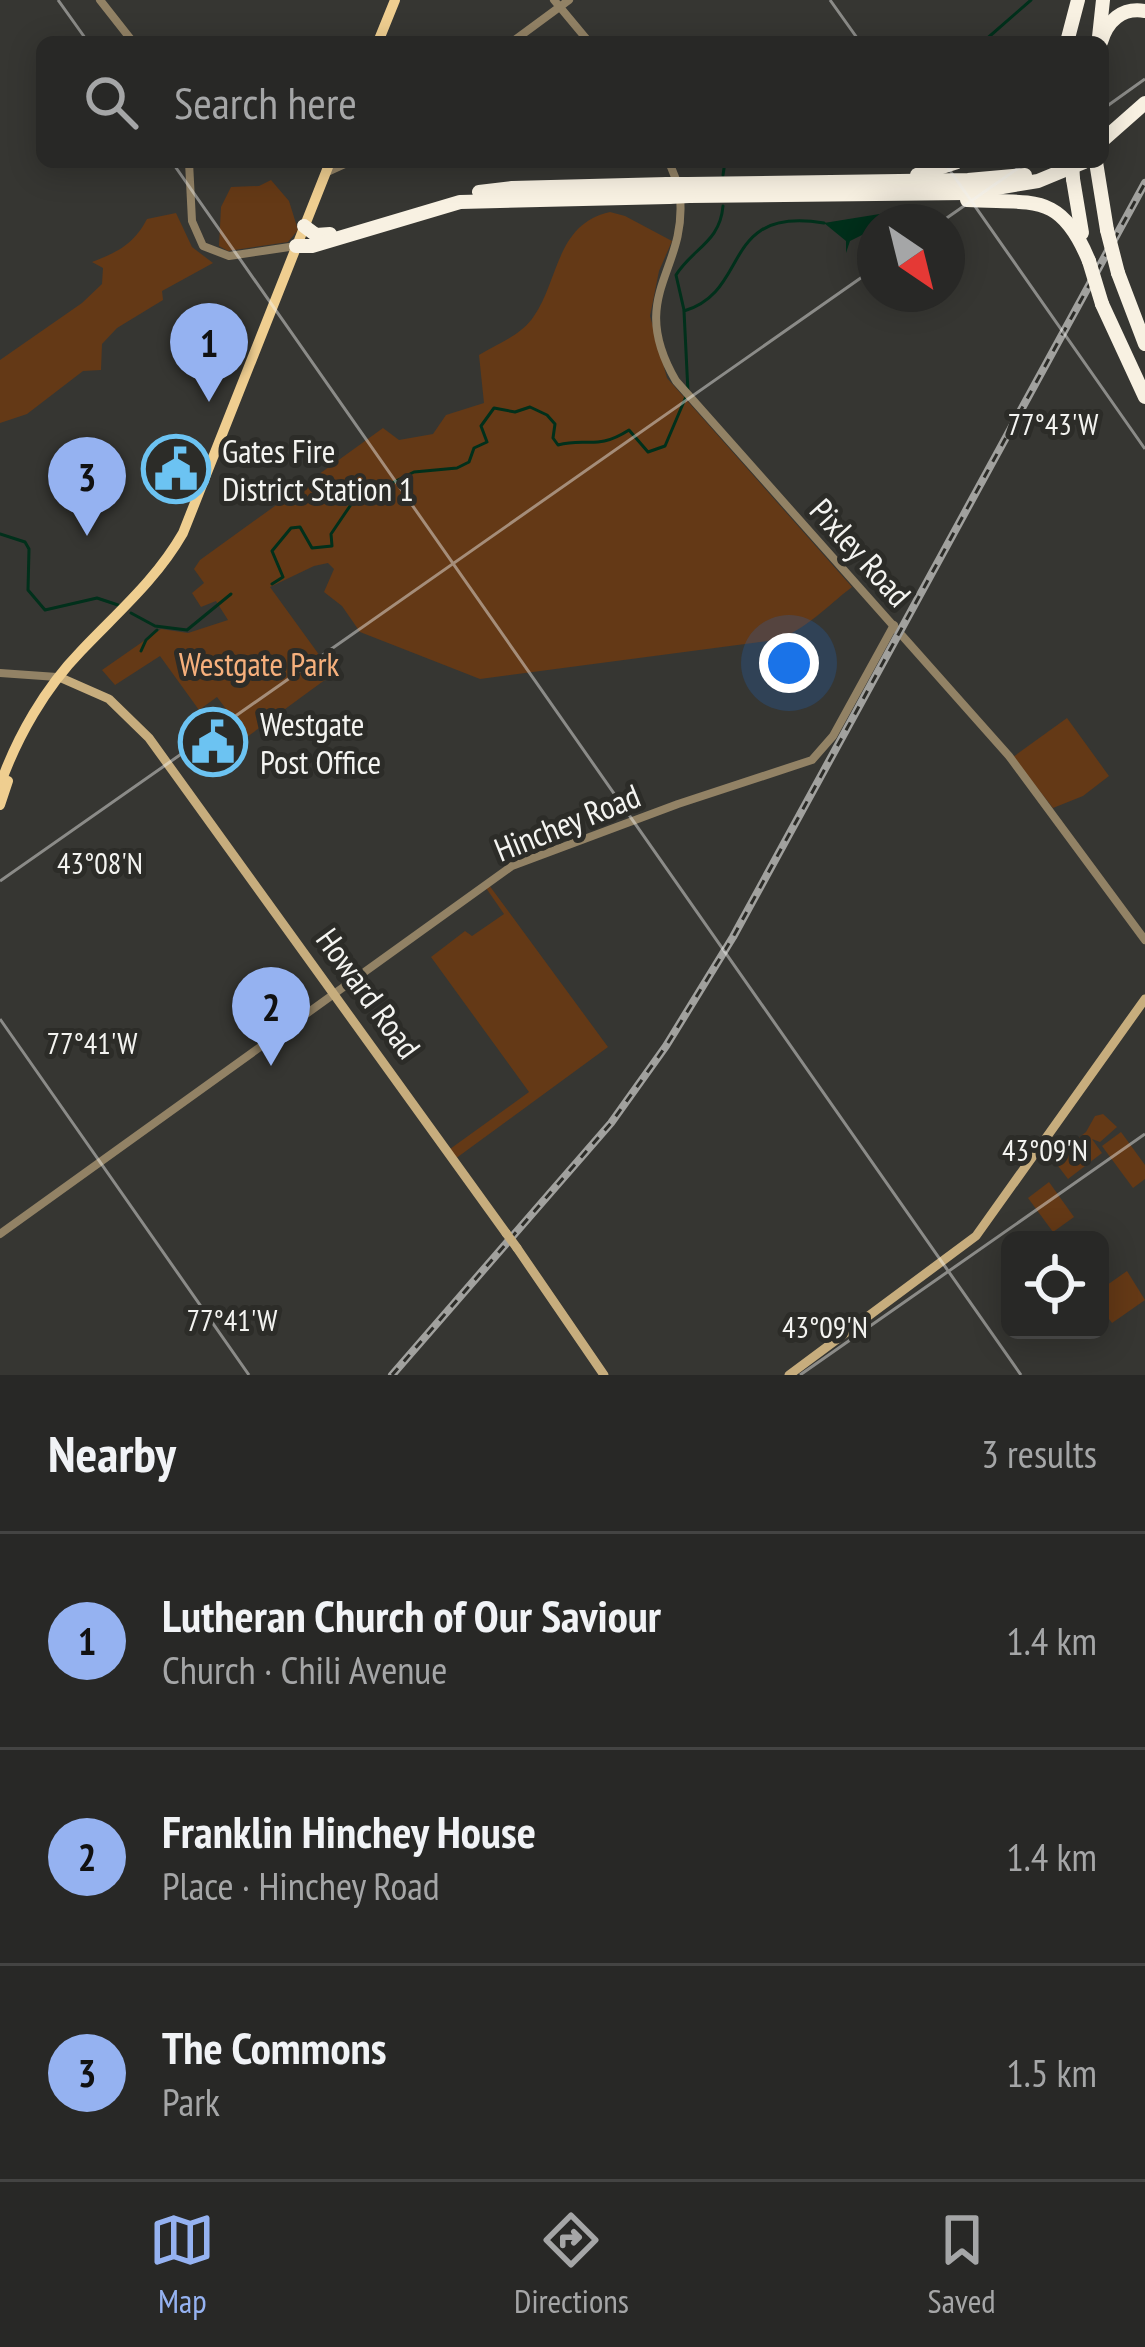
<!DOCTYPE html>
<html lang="en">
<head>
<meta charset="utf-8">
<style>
  body { margin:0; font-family:"PT Sans Narrow",sans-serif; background:#343432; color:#f1f3f6 }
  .controls { position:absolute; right:36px; bottom:36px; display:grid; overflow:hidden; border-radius:18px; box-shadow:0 6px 30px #0003 }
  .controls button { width:108px; height:108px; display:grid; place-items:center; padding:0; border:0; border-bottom:3px solid #444443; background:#282826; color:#f1f3f6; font:60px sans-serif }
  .compass { position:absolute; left:857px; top:204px; width:108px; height:108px; border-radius:50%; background:#282826; box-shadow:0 6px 30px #0003; rotate:145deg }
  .you { position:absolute; left:789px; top:663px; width:42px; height:42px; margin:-30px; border:9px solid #fff; border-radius:50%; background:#1a73e8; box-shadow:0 0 0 18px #1a73e833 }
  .badge { display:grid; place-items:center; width:78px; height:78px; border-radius:50%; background:#95b2f1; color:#111; font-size:39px; font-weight:700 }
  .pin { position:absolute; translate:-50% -99px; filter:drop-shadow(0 3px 6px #0008) }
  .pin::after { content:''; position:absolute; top:63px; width:42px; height:36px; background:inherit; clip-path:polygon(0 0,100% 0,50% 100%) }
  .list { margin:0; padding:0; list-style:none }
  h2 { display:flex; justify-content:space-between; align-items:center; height:156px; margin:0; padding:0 48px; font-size:51px }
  h2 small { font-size:39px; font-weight:400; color:#a5a6a7 }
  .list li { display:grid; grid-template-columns:78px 1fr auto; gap:36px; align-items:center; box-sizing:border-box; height:216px; padding:0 48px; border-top:3px solid #444443 }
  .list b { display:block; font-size:45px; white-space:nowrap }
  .list p { margin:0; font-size:39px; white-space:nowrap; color:#a5a6a7 }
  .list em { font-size:39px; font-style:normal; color:#a5a6a7 }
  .icon { flex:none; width:66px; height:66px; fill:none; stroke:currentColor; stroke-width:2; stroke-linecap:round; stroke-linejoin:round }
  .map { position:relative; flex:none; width:1145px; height:1375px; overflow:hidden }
  .search { position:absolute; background:#282826; box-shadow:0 6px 30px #0003; left:36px; right:36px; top:36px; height:132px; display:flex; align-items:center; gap:30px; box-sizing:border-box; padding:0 42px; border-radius:18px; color:#a5a6a7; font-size:45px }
  .sheet { height:804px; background:#282826 }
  nav { display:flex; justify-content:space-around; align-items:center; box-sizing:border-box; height:168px; border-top:3px solid #444443; background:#282826; font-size:33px; color:#a5a6a7 }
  nav a { display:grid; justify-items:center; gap:6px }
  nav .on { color:#95b2f1 }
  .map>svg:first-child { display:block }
  .green { fill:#643916 }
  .water { fill:#01301b }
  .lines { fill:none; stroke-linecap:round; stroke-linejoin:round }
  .stream { stroke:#01301b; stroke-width:3 }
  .tertiary { stroke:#928265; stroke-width:8 }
  .secondary { stroke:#c7ad7d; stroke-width:9 }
  .primary { stroke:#efce90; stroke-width:10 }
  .motorway { stroke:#f8f1e2; stroke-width:14 }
  .rail-casing { stroke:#a1a19e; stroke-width:8 }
  .rail { stroke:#2c2c28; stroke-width:3; stroke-dasharray:9; stroke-linecap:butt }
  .secondary-bridge { stroke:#c7ad7d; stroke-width:9 }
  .motorway-bridge { stroke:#f8f1e2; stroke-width:14 }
  .ticks { fill:none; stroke:#f4f4f1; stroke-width:3; stroke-opacity:0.45 }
  .labels { text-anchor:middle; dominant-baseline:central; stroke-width:10; stroke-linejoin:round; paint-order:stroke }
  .poi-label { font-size:33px; fill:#f4f4f1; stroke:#2c2c28; text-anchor:start }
  .street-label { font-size:33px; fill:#f4f4f1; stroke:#2c2c28 }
  .park-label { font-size:33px; fill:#f6b07c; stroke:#2c2c28 }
  .ticks-label { font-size:30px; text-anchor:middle; fill:#f4f4f1; stroke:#2c2c28; stroke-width:10; stroke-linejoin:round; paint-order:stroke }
</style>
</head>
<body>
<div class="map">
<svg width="1145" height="1375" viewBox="0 0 1145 1375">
  <rect width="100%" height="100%" fill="#363632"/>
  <g class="green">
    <path d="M 271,180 L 289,201 L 298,230 L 288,242 L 228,251 L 219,246 L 221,207 L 231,187 L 259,186 Z"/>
    <path d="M 610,212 L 625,216 L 672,241 L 659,271 L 650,316 L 667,378 L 852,587 C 827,606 805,631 775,640 L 480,679 L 360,632 L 342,606 L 324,592 L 334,569 L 328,563 L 314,566 L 270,587 L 333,674 L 247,737 L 217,697 L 199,710 L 160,656 L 115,685 L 102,670 L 161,629 L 188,633 L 228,620 L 216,601 L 201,607 L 192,593 L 204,583 L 194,569 L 200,560 L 383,428 L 399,440 L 433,434 L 446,415 L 484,403 L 479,355 C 497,344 522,335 534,316 C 559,280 556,224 610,212 Z"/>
    <path d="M 176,213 L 192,247 L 213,263 L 162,291 L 163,300 L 117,328 L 102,344 L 101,370 L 83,371 L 27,414 L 0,423 L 0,360 L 82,303 L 102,284 L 103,268 L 92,262 C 118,252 134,244 147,219 Z"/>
    <path d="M 1067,718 L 1109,776 L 1083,796 L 1053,808 L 1013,757 Z"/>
    <path d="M 489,885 L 608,1047 L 455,1159 L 450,1149 L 529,1092 L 431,957 L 465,931 L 472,936 L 504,914 L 486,888 Z"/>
    <path d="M 1103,1114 L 1117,1127 L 1100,1142 L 1092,1139 L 1102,1153 L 1068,1179 L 1052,1158 L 1086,1132 L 1095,1116 Z"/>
    <path d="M 1121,1132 L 1145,1165 L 1145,1179 L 1133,1188 L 1102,1146 Z"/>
    <path d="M 1049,1182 L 1074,1217 L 1053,1232 L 1028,1198 Z"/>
    <path d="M 1127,1271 L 1145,1300 L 1112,1323 L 1100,1307 L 1100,1290 Z"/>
  </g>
  <path class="water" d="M 892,212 L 911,214 L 920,222 L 875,222 L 875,235 L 868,232 L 850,241 L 846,253 L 846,241 L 824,223 Z"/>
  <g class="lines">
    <g class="stream">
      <path d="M 868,42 L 880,42"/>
      <path d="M 945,42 L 980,42"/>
      <path d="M 983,42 L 1031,0"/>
      <path d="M 723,175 L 725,162"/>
      <path d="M 684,310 L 676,275 C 693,248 720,242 723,206"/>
      <path d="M 0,534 L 25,542 L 29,549 L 28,590 L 45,610 L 97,598 L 118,605"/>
      <path d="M 272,584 L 283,577 L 272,551 L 291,528 L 300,527 L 312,548 L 332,546 L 331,534 L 352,503 L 414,472 L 457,468 L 469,462 L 474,448 L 487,442 L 481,426 L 494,408 L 515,412 L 530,407 L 547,415 L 555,424 L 553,438 L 558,445 C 588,437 596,451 629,430 L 648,452 L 665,446 L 688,392 L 684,311 C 752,291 719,206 824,223"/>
      <path d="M 131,613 L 155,626 L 187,630 L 231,594"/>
      <path d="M 141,651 L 146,640 L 157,630"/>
    </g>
    <g class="tertiary">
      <path d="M 100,0 L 133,42"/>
      <path d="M 554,0 L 589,42"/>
      <path d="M 512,42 L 569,0"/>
      <path d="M 189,162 L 192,221 L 203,246 L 229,256 L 296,246"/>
      <path d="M 669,162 L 677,182"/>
      <path d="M 327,172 L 349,162"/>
      <path d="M 680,197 C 687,272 626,295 676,381 L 1009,756 L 1145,940"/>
      <path d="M 0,673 L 57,677"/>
      <path d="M 0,1234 L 512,866 L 678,804 L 812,760 L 833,736 L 894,625"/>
    </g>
    <g class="secondary">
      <path d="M 59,677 L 109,699 L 149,738 L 506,1233"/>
      <path d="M 517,1248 L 604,1375"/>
      <path d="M 789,1375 L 976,1236 L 1145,999"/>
    </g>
    <g class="primary">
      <path d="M 378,42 L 395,0"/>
      <path d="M 0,785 C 17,737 45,688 81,651 C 118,612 156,580 183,533 L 330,162"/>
      <path d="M 0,805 L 8,781"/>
    </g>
    <g class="motorway">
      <path d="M 1099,37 L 1103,0"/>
      <path d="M 1067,42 L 1078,0"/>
      <path d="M 1101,42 C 1107,21 1122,7 1145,11"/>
      <path d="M 1103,140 L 1145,103"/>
      <path d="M 1096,162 L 1107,230"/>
      <path d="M 917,175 L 957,162"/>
      <path d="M 1073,179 L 1082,233"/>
      <path d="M 688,184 L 968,180 L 1025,175"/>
      <path d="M 479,192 L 512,188 L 667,184"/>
      <path d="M 689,196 L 967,193 L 1038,181 L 1084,162"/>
      <path d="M 967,200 C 1034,204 1060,191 1089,261"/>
      <path d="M 304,226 L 316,235 L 330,234"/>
      <path d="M 296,246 L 312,246 L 460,202 L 669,197"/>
      <path d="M 1118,273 L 1145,344"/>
      <path d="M 1102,304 L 1145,397"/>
    </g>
    <g class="rail-casing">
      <path id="rail" d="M 392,1375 L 611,1123 L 666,1046 L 733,937 L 1145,183"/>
    </g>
    <use href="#rail" class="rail"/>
    <path class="secondary-bridge" d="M 506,1233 L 517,1248"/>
    <g class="motorway-bridge">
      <path d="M 1072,162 L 1073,179"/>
      <path d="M 667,184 L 688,184"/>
      <path d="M 669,197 L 689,196"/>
      <path d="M 1107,230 L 1118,273"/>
      <path d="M 1089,261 L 1102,304"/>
    </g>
  </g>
  <path class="ticks" d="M 58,0 L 88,42M 830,0 L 860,42M 1103,109 L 1145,79M 172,162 L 1021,1375M 944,162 L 1145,449M 941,222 L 1027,162M 0,881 L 875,268M 0,1019 L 249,1375M 800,1375 L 1145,1134"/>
  <defs>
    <g id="civic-ring" transform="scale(3.45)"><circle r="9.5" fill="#2c2c28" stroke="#6cc3f2" stroke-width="1.5"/><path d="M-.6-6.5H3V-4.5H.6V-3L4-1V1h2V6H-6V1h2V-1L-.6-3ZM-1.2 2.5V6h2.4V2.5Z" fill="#6cc3f2"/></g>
  </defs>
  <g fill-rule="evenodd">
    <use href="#civic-ring" x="176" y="469"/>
    <use href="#civic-ring" x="213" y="742"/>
  </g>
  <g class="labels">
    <g class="poi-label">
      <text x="222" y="450">Gates Fire<tspan x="222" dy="38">District Station 1</tspan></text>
      <text x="260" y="723">Westgate<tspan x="260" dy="38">Post Office</tspan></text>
    </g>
    <g class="street-label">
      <text transform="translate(861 552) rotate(48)">Pixley Road</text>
      <text transform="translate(567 822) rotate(-22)">Hinchey Road</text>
      <text transform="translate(369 993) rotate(54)">Howard Road</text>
    </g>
    <g class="park-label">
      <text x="259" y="663">Westgate Park</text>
    </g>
  </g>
  <g class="ticks-label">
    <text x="1053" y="435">77°43'W</text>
    <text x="100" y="874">43°08'N</text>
    <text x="92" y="1054">77°41'W</text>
    <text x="1045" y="1161">43°09'N</text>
    <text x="232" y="1331">77°41'W</text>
    <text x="825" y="1338">43°09'N</text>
  </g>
</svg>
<div class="controls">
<button><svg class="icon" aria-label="locate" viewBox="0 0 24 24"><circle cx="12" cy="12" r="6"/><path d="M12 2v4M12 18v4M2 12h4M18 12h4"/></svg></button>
</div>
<svg class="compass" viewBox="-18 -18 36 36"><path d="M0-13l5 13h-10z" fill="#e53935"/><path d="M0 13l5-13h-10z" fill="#a5a6a7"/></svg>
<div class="you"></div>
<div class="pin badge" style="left:209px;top:402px">1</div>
<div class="pin badge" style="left:271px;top:1066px">2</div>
<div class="pin badge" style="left:87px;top:536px">3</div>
<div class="search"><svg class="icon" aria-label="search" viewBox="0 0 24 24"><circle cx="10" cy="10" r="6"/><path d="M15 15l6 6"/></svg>Search here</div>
</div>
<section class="sheet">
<h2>Nearby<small>3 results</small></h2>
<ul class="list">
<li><span class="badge">1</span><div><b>Lutheran Church of Our Saviour</b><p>Church · Chili Avenue</p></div><em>1.4 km</em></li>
<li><span class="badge">2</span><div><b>Franklin Hinchey House</b><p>Place · Hinchey Road</p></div><em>1.4 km</em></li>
<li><span class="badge">3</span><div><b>The Commons</b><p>Park</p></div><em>1.5 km</em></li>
</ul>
</section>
<nav>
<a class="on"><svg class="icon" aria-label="map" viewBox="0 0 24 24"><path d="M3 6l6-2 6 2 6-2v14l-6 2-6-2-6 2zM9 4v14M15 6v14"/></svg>Map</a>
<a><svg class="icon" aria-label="directions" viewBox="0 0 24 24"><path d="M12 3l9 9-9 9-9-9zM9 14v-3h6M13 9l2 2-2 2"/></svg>Directions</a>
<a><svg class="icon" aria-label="saved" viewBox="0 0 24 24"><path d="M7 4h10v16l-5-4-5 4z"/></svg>Saved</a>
</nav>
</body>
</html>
